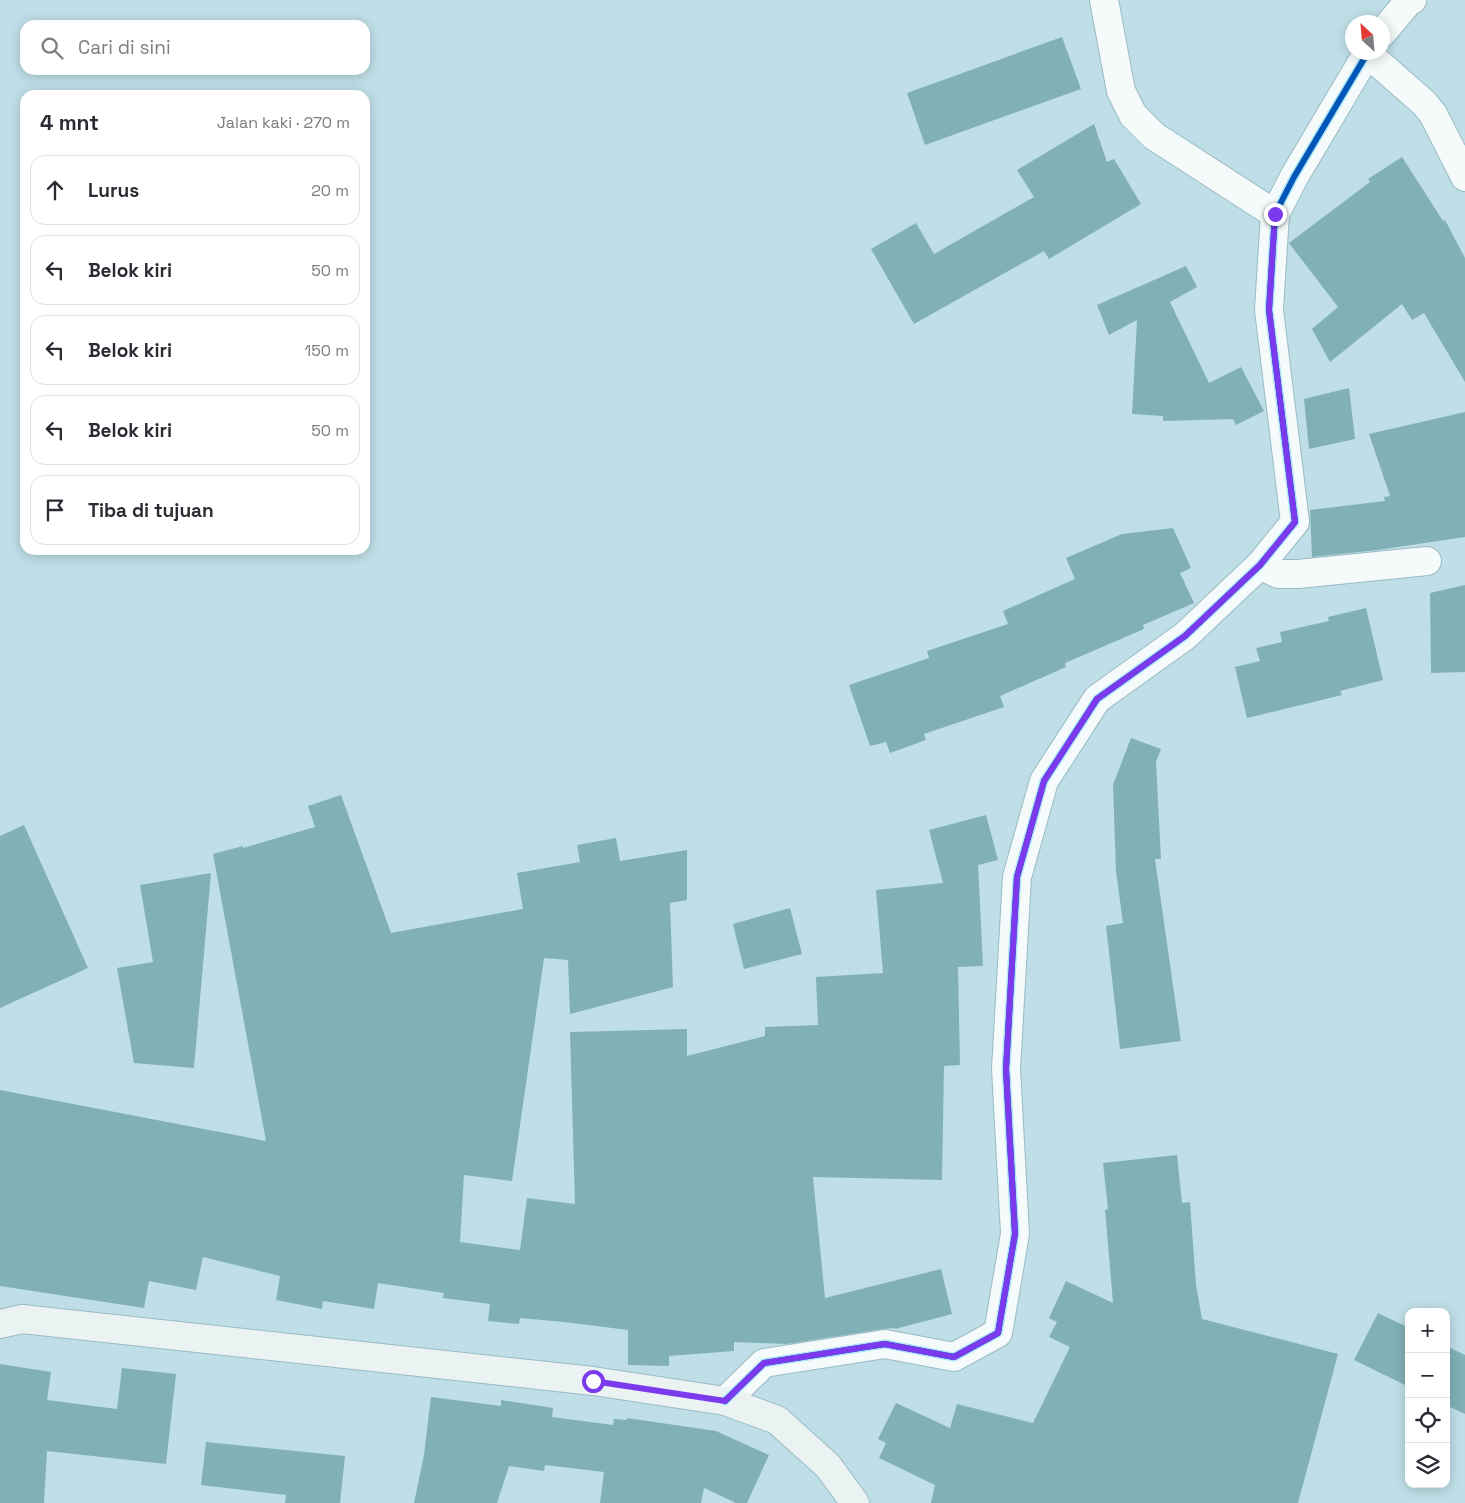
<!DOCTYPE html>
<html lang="id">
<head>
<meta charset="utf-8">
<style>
  body { margin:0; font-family:"Space Grotesk",sans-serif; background:#f2f2f3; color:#2b2b33 }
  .controls { position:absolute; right:15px; bottom:15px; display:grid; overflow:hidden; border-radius:10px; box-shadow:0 2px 12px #0003 }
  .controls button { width:45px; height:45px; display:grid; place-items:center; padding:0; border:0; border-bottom:1px solid #e1e1e2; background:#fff; color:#2b2b33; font:25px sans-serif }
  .compass { position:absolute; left:1345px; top:15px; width:45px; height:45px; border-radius:50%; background:#fff; box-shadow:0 2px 12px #0003; rotate:334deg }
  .stop { position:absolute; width:15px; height:15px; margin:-11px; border:4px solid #7c3aed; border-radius:50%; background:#fff }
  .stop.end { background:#7c3aed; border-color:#fff; box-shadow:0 1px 5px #0008 }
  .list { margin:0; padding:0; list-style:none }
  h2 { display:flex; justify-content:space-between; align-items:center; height:65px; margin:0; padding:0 20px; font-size:21px }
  h2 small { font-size:16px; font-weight:400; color:#7c7c81 }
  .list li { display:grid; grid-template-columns:32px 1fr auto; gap:15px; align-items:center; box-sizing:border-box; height:70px; margin:0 10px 10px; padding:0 10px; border:1px solid #e1e1e2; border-radius:15px }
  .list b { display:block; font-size:19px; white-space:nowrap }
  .list em { font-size:16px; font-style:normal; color:#7c7c81 }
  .icon { flex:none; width:28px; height:28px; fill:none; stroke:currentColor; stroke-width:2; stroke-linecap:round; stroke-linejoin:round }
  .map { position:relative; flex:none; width:1465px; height:1503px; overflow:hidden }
  .search { position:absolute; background:#fff; box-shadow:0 2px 12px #0003; left:20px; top:20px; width:350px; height:55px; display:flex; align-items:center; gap:12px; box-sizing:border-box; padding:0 18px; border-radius:15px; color:#7c7c81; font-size:19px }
  .panel { position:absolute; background:#fff; box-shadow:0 2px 12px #0003; left:20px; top:90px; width:350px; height:465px; border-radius:15px }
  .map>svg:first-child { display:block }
  .building { fill:#81b1b7 }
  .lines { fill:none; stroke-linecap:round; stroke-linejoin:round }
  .street-casing { stroke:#9abbc4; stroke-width:30 }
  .secondary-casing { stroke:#9abbc4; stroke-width:30 }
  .street { stroke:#f5fafb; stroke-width:28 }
  .secondary { stroke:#ebf2f2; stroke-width:28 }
  .cycleway-casing { stroke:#afe6f7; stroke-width:9 }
  .cycleway { stroke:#0057b8; stroke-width:6 }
  .route { stroke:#7c3aed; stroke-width:6 }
</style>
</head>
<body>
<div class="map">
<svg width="1465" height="1503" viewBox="0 0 1465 1503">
  <rect width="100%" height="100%" fill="#bfdee7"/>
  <g class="building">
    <path d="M 1062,37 L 1081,89 L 925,145 L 907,93 Z"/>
    <path d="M 1094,124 L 1107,162 L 1114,159 L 1141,204 L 1049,259 L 1044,251 L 914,324 L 871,249 L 916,223 L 934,254 L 1034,197 L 1017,170 Z"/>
    <path d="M 1402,157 L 1443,221 L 1445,220 L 1465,258 L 1465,382 L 1424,313 L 1412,320 L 1402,304 L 1330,362 L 1312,329 L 1338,307 L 1289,243 L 1370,182 L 1368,179 Z"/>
    <path d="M 1186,266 L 1197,287 L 1170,302 L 1209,383 L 1241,367 L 1264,411 L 1236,425 L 1233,419 L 1163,421 L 1163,416 L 1132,414 L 1137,320 L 1109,335 L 1097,305 Z"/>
    <path d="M 1349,388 L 1355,439 L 1309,449 L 1304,399 Z"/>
    <path d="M 1465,412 L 1465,537 L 1378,550 L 1312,557 L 1310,510 L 1385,501 L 1384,497 L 1390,496 L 1369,434 Z"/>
    <path d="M 1173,528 L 1191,568 L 1180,573 L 1194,603 L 1143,625 L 1144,629 L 1065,663 L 1066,667 L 1000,696 L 1004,707 L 924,734 L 926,740 L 890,753 L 886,742 L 870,746 L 849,685 L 929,658 L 927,651 L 1008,624 L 1003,611 L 1075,579 L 1066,558 L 1122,534 Z"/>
    <path d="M 1465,585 L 1465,672 L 1431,673 L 1430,593 Z"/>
    <path d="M 1366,608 L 1383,680 L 1340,691 L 1342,695 L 1247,718 L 1235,667 L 1260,661 L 1256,648 L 1282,642 L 1280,632 L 1329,621 L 1328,617 Z"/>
    <path d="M 1131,738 L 1161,749 L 1156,762 L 1161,859 L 1155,859 L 1181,1041 L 1120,1049 L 1106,926 L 1123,923 L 1116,871 L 1113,785 Z"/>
    <path d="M 341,795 L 391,933 L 523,909 L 517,873 L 580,862 L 577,845 L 616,838 L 620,861 L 687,850 L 687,900 L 670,903 L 673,987 L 570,1014 L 568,960 L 544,958 L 512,1181 L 464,1175 L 460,1242 L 520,1250 L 527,1198 L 575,1204 L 570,1032 L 687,1029 L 687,1056 L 765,1036 L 765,1027 L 818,1025 L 816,977 L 883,973 L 876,890 L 943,883 L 929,830 L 986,815 L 998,860 L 978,865 L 983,966 L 958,967 L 960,1065 L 944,1066 L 942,1180 L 813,1177 L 825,1298 L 941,1269 L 952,1314 L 895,1329 L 895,1328 L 883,1329 L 787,1344 L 734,1342 L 734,1351 L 669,1356 L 669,1366 L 628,1365 L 628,1330 L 564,1322 L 520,1318 L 519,1324 L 488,1321 L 490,1304 L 443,1298 L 444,1293 L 378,1283 L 374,1309 L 323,1301 L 322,1309 L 276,1300 L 280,1276 L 203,1257 L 196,1290 L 149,1281 L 144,1308 L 0,1286 L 0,1090 L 266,1141 L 213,854 L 243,846 L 243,848 L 315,827 L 308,806 Z"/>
    <path d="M 24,825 L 88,968 L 0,1008 L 0,836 Z"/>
    <path d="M 211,873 L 194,1068 L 134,1063 L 117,968 L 153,962 L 140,885 Z"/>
    <path d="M 790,908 L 802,954 L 744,969 L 733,924 Z"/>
    <path d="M 1177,1155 L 1182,1203 L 1190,1202 L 1196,1285 L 1202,1319 L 1338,1354 L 1298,1503 L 931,1503 L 935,1485 L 879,1458 L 886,1443 L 878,1439 L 896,1403 L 950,1428 L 957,1404 L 1033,1423 L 1070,1347 L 1049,1337 L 1057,1322 L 1049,1318 L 1066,1281 L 1113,1303 L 1105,1210 L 1108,1209 L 1103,1163 Z"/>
    <path d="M 1378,1313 L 1409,1328 L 1409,1387 L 1354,1360 Z"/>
    <path d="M 1446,1346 L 1465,1355 L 1465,1414 L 1446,1405 Z"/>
    <path d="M 0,1364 L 51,1372 L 47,1400 L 117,1409 L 122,1368 L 176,1374 L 166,1464 L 47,1451 L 44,1503 L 0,1503 Z"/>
    <path d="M 431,1397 L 501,1406 L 501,1400 L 553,1408 L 552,1417 L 613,1425 L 614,1419 L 627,1420 L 627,1418 L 716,1431 L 769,1455 L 747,1503 L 736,1503 L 704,1488 L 701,1503 L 600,1503 L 604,1472 L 545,1465 L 544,1471 L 509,1466 L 497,1503 L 414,1503 L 424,1455 Z"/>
    <path d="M 206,1442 L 345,1456 L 340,1503 L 285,1503 L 286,1495 L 201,1485 Z"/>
  </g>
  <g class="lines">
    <g class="street-casing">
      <g id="street">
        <path d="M 1104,0 L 1121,91 L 1133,115 L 1154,136 L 1275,214"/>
        <path d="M 1382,33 L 1408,2 L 1412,0"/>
        <path d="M 1367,53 L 1424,103 L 1433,114 L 1465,177"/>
        <path d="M 1260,565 L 1278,574 L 1298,574 L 1427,561"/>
        <path d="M 725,1401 L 764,1363 L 885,1344 L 954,1357 L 998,1333 L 1015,1234 L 1006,1069 L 1017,877 L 1044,781 L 1097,699 L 1185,636 L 1260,565 L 1295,522 L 1269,310 L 1275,214 L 1294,177 L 1368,52"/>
      </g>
    </g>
    <g class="secondary-casing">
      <path id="secondary" d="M 0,1324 L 22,1319 L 593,1381 L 725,1401 L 777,1420 L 828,1466 L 855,1503"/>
    </g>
    <use href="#street" class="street"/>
    <use href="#secondary" class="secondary"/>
    <g class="cycleway-casing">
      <path id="cycleway" d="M 725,1401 L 764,1363 L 885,1344 L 954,1357 L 998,1333 L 1015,1234 L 1006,1069 L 1017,877 L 1044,781 L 1097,699 L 1185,636 L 1260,565 L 1295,522 L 1269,310 L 1275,214 L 1294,177 L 1368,52"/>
    </g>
    <use href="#cycleway" class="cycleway"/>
  </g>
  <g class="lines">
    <path class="route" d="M 593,1381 L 725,1401 L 764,1363 L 884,1344 L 954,1357 L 998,1333 L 1015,1234 L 1006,1069 L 1017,877 L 1044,781 L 1097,699 L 1185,636 L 1260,565 L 1295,522 L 1269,310 L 1275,214"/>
  </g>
</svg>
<div class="controls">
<button>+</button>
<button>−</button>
<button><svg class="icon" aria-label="locate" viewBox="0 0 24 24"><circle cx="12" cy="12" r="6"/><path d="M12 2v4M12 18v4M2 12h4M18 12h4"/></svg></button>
<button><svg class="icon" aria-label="layers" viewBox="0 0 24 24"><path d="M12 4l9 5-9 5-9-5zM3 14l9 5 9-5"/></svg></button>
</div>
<svg class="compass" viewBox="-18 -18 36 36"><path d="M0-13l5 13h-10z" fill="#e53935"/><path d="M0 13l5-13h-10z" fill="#7c7c81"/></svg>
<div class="stop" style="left:593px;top:1381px"></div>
<div class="stop end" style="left:1275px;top:214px"></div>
<div class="search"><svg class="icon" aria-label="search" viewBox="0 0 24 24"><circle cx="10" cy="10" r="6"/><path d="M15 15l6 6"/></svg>Cari di sini</div>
<section class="panel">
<h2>4 mnt<small>Jalan kaki · 270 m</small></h2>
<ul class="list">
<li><svg class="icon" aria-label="ahead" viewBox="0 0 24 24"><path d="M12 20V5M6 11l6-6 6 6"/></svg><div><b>Lurus</b></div><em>20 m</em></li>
<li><svg class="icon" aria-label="left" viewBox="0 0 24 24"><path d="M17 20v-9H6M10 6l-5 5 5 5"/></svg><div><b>Belok kiri</b></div><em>50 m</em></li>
<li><svg class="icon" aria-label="left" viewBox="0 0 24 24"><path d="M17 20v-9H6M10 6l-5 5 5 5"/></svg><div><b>Belok kiri</b></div><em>150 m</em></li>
<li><svg class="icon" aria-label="left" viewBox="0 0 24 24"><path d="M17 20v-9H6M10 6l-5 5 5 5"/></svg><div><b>Belok kiri</b></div><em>50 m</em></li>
<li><svg class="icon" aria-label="arrive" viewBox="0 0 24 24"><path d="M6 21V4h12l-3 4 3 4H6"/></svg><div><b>Tiba di tujuan</b></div></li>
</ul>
</section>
</div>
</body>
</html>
